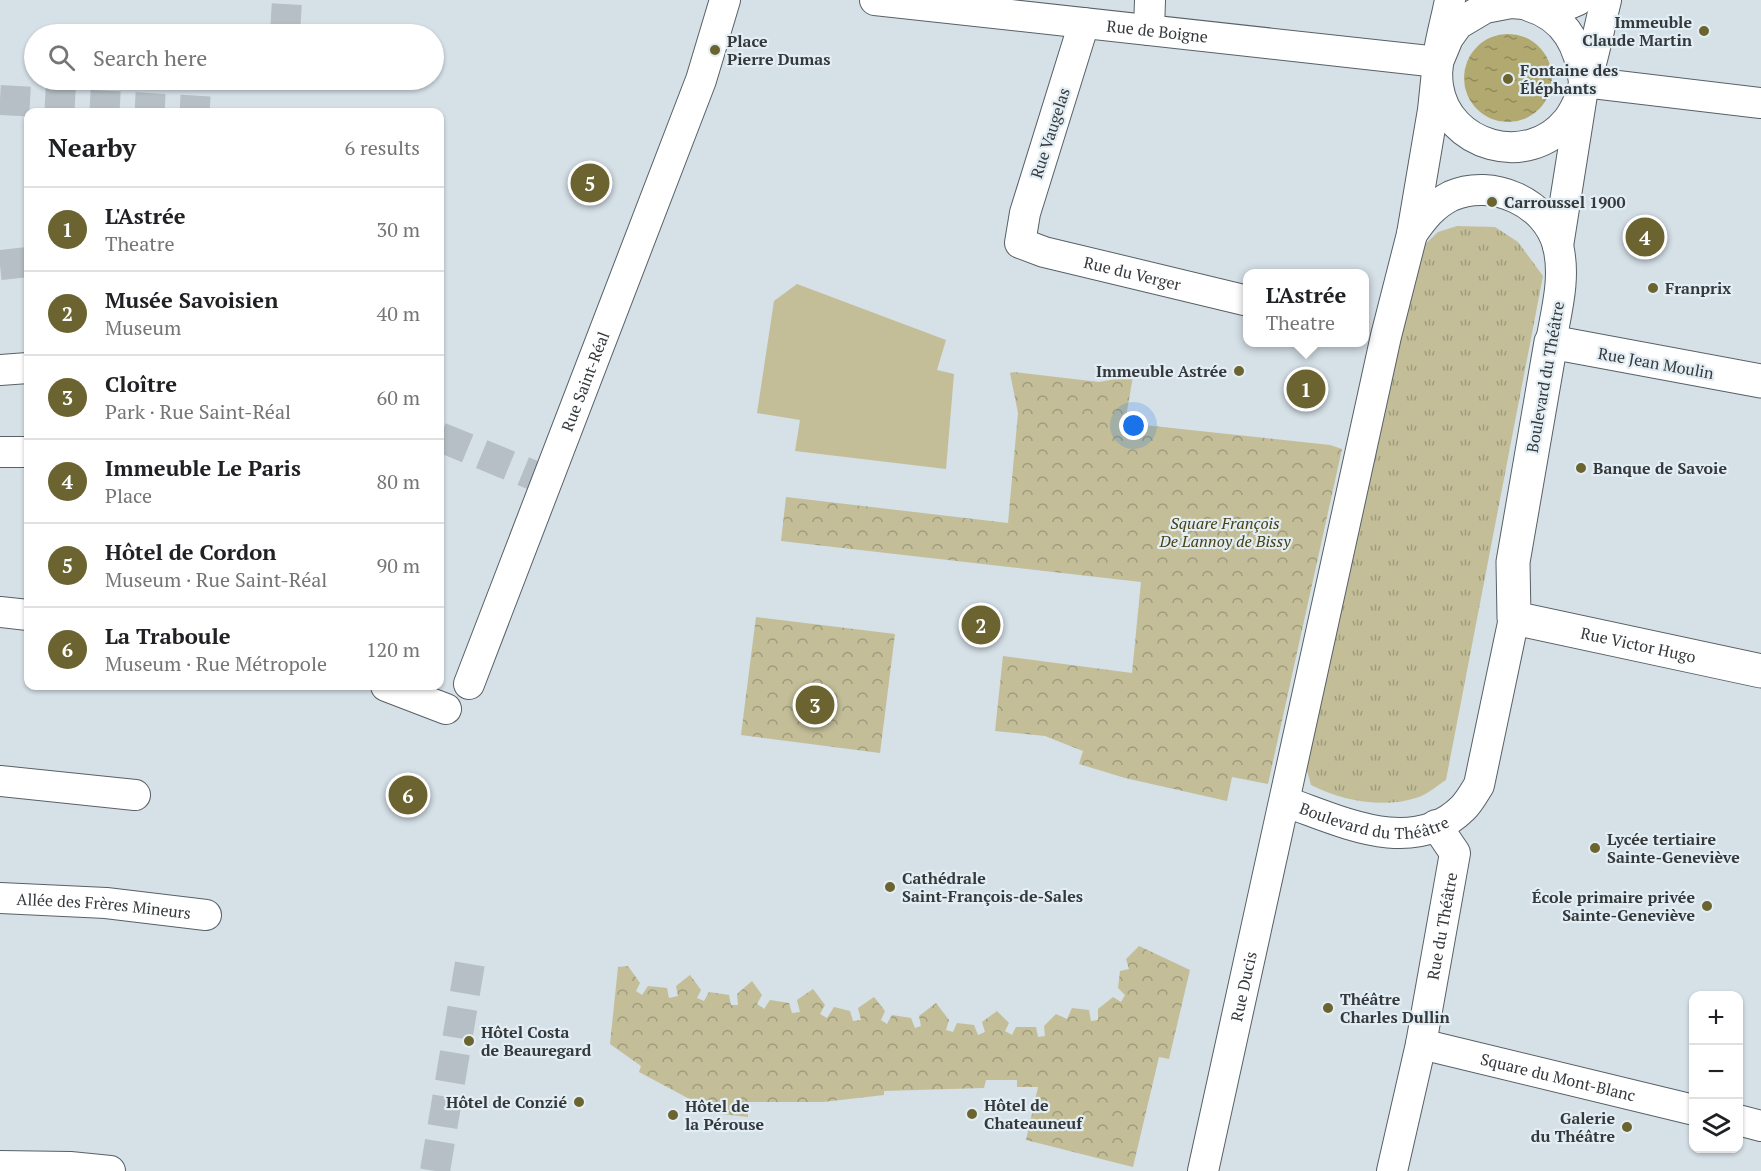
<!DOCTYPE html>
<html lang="en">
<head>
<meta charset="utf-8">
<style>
  body { margin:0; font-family:"PT Serif",serif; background:#f2f2f2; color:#202124 }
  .controls { position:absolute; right:18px; bottom:18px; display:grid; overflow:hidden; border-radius:12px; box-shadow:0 2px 4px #0004 }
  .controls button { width:54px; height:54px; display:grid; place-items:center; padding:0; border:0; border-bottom:2px solid #e0e0e0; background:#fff; color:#202124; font:30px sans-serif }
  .you { position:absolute; left:1134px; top:426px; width:21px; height:21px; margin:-15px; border:4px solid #fff; border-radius:50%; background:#1a73e8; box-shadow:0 0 0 9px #1a73e833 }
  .badge { display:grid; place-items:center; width:39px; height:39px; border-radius:50%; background:#6b6430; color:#fff; font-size:20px; font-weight:700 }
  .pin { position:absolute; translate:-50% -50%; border:3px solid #fff; box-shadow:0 2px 6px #0006 }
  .popup { position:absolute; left:1243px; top:269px; width:126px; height:78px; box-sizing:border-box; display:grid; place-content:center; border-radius:12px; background:#fff; filter:drop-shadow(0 2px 4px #0005); font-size:20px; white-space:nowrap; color:#757577 }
  .popup b { font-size:22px; color:#202124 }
  .popup::after { content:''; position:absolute; left:50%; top:100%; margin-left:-12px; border:12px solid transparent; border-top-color:#fff }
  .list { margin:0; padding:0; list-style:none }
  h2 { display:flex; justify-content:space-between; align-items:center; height:78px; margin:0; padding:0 24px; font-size:26px }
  h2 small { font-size:20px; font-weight:400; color:#757577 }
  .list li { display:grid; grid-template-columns:39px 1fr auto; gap:18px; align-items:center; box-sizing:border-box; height:84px; padding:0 24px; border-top:2px solid #e0e0e0 }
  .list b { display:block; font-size:22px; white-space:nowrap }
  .list p { margin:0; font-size:20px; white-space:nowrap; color:#757577 }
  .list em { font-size:20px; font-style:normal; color:#757577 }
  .icon { flex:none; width:33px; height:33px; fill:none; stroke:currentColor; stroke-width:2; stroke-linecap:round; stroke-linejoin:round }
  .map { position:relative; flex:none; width:1761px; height:1171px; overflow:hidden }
  .search { position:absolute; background:#fff; box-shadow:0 2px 4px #0004; left:24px; top:24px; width:420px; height:66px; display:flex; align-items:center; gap:15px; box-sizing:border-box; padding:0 21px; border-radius:33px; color:#757577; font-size:22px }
  .panel { position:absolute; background:#fff; box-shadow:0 2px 4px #0004; left:24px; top:108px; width:420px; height:582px; border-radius:12px }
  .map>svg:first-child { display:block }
  .grass { fill:url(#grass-tufts) }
  .forest { fill:url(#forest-crowns) }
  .garden { fill:#c3be98 }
  .water { fill:url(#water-ripples) }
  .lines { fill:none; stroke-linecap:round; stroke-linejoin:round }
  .pedestrian-tunnel { stroke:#b5bfc5; stroke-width:30; stroke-dasharray:30 15; stroke-linecap:butt }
  .pedestrian-casing { stroke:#576167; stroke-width:32 }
  .minor-casing { stroke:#576167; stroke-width:35 }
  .pedestrian { stroke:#fff; stroke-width:30 }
  .minor { stroke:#fff; stroke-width:33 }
  .poi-dot { fill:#6b6430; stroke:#e2eef4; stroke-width:2 }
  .labels { text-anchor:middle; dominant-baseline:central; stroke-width:4.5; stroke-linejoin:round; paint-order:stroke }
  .poi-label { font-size:16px; font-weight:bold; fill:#35393c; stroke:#e2eef4; text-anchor:start }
  .street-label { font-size:16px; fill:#35393c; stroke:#e2eef4 }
  .park-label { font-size:16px; font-style:italic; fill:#474012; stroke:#e2eef4 }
</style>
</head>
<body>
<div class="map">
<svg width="1761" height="1171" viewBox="0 0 1761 1171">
  <defs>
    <pattern id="grass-tufts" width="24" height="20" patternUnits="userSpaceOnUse" patternTransform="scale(1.5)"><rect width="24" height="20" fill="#c3be98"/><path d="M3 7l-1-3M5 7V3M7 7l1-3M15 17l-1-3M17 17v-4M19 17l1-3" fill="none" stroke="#9f9b7d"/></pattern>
    <pattern id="forest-crowns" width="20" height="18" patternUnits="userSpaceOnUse" patternTransform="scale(1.5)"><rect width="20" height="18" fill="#c3be98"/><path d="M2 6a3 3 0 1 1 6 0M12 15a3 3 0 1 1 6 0" fill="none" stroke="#9f9b7d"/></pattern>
    <pattern id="water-ripples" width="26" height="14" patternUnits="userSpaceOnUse" patternTransform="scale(1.5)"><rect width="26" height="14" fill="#b1a96f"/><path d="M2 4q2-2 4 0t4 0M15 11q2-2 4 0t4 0" fill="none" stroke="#918b5c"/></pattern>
  </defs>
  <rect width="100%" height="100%" fill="#d5e0e7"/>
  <path class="grass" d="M 1457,226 L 1495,227 L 1518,242 L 1543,276 L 1446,780 C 1438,785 1428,794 1419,797 C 1385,809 1342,801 1311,785 L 1305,764 L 1419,250 L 1438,232 Z"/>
  <g class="forest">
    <path d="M 1014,372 L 1099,382 L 1133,376 L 1125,423 L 1330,445 L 1342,449 L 1268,784 L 1232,777 L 1227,801 L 1125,778 L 1079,764 L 1083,751 L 1045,736 L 995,731 L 1003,656 L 1132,673 L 1141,582 L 781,541 L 786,497 L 1008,523 L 1018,413 L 1010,373 Z"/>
    <path d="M 756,617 L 895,634 L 880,753 L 741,735 Z"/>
    <path d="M 1139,946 L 1190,970 L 1169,1059 L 1159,1057 L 1133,1167 L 1026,1140 L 1038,1087 L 1017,1087 L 1017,1080 L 986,1080 L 984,1088 L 884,1091 L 884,1095 L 823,1102 L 748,1102 L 748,1117 L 712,1113 L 714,1104 L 697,1103 L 639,1072 L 641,1066 L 610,1044 L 618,967 L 628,966 L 640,983 L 636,991 L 642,995 L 648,986 L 667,988 L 669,998 L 678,996 L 676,986 L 690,975 L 701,990 L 697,998 L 704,1001 L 709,992 L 729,995 L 731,1005 L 738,1005 L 737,994 L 752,981 L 762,995 L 757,1004 L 764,1009 L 770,1000 L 789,1003 L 792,1013 L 800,1012 L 797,1000 L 813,989 L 825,1005 L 820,1014 L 827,1018 L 834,1007 L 850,1011 L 853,1021 L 861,1020 L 858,1008 L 874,997 L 885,1011 L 881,1020 L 887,1024 L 892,1015 L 911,1018 L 915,1028 L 921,1026 L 919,1016 L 936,1003 L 949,1020 L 946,1030 L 953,1032 L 957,1023 L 974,1025 L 978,1035 L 985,1032 L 982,1022 L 997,1011 L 1009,1023 L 1005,1031 L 1012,1035 L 1016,1027 L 1036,1027 L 1038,1037 L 1045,1036 L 1044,1026 L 1056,1014 L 1067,1019 L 1072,1008 L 1089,1010 L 1091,1021 L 1098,1020 L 1098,1009 L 1113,997 L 1121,1002 L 1125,995 L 1118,988 L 1120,971 L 1129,969 L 1126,959 Z"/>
  </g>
  <path class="garden" d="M 797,284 L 946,340 L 937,370 L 954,374 L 946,469 L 795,451 L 800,420 L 757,413 L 774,301 Z"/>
  <circle class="water" cx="1508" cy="78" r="44"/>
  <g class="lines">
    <g class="pedestrian-tunnel">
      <path d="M 285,34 L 287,0"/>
      <path d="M 281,82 L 282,80"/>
      <path d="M 0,100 L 220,112"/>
      <path d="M 0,265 L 28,262"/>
      <path d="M 440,437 L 547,481"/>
      <path d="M 435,1171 L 470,963"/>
    </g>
    <g class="pedestrian-casing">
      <g id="pedestrian">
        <path id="s1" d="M 875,0 L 1438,62"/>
        <path d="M 1450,0 C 1445,27 1434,58 1438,86 C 1447,147 1528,169 1567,121 C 1587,97 1598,32 1606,0"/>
        <path d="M 1529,6 C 1566,17 1580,47 1584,82 L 1558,246"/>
        <path id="s2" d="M 1084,23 L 1025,213 L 1020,243 L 1044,252 L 1248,301"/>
        <path d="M 1149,30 L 1150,0"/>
        <path d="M 1584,82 L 1761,103"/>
        <path d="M 1412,234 C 1423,218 1433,205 1451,196 C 1492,178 1547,202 1558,246 C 1566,278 1556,312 1551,342"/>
        <path d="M 0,370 L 28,368"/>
        <path d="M 1,452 L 28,452"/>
        <path d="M 0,612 L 28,615"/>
        <path id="s3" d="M 469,684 L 701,80 L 725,0"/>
        <path d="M 386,686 L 446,709"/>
        <path d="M 0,781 L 135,795"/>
        <path id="s4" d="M 1286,802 C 1341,821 1413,858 1463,808 C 1469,802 1474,793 1479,785 L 1514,618"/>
        <path id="s5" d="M 0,898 L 106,903 L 206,915"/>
        <path id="s6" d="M 1421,1044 L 1694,1110"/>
        <path d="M 1738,1120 L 1761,1126"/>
        <path d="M 0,1166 L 70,1167 L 110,1171"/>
        <path id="s7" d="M 1203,1171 L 1386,336 L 1412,234 L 1433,110 L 1438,62 L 1448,38 L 1458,24 L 1485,8 L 1511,3 L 1562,7 L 1578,0"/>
        <path id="s8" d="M 1392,1171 L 1421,1044 L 1455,853 L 1436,825"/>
      </g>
    </g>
    <g class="minor-casing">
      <g id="minor">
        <path id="s9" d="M 1761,381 L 1551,342 L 1513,562 L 1514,618 L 1761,671"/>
      </g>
    </g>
    <use href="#pedestrian" class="pedestrian"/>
    <use href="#minor" class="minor"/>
  </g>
  <g class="poi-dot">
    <circle cx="1704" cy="31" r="6"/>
    <circle cx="715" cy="50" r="6"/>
    <circle cx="1508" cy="79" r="6"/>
    <circle cx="1492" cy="202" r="6"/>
    <circle cx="1653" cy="288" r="6"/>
    <circle cx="1239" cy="371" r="6"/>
    <circle cx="1581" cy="468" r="6"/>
    <circle cx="1595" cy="848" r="6"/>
    <circle cx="890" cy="887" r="6"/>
    <circle cx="1707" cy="906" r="6"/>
    <circle cx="1328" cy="1008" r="6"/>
    <circle cx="469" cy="1041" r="6"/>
    <circle cx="579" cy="1102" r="6"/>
    <circle cx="972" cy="1114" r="6"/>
    <circle cx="673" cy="1115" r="6"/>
    <circle cx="1627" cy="1127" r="6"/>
  </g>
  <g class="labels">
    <g class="poi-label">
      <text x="1692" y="22" text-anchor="end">Immeuble<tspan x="1692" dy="18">Claude Martin</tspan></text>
      <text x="727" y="41">Place<tspan x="727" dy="18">Pierre Dumas</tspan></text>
      <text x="1520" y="70">Fontaine des<tspan x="1520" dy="18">Éléphants</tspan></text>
      <text x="1504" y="202">Carroussel 1900</text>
      <text x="1665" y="288">Franprix</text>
      <text x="1227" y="371" text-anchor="end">Immeuble Astrée</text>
      <text x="1593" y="468">Banque de Savoie</text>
      <text x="1607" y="839">Lycée tertiaire<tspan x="1607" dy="18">Sainte-Geneviève</tspan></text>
      <text x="902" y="878">Cathédrale<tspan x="902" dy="18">Saint-François-de-Sales</tspan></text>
      <text x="1695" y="897" text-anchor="end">École primaire privée<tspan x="1695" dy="18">Sainte-Geneviève</tspan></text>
      <text x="1340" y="999">Théâtre<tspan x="1340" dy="18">Charles Dullin</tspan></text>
      <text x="481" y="1032">Hôtel Costa<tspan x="481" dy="18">de Beauregard</tspan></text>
      <text x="567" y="1102" text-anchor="end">Hôtel de Conzié</text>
      <text x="984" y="1105">Hôtel de<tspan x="984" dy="18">Chateauneuf</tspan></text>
      <text x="685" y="1106">Hôtel de<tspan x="685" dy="18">la Pérouse</tspan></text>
      <text x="1615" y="1118" text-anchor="end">Galerie<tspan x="1615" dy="18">du Théâtre</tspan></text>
    </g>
    <g class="street-label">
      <text stroke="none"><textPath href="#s1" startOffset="284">Rue de Boigne</textPath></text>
      <text transform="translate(1050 133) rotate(-72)">Rue Vaugelas</text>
      <text stroke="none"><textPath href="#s2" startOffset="346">Rue du Verger</textPath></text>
      <text transform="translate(1656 363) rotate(10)">Rue Jean Moulin</text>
      <text transform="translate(1545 377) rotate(-80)">Boulevard du Théâtre</text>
      <text stroke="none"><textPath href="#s3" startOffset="324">Rue Saint-Réal</textPath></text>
      <text stroke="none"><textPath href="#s9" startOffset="620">Rue Victor Hugo</textPath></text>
      <text stroke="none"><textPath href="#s4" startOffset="92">Boulevard du Théâtre</textPath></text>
      <text stroke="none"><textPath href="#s5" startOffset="104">Allée des Frères Mineurs</textPath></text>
      <text stroke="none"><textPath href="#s8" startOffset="250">Rue du Théâtre</textPath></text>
      <text stroke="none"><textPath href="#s7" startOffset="189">Rue Ducis</textPath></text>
      <text stroke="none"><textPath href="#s6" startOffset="141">Square du Mont-Blanc</textPath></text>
    </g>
    <g class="park-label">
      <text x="1225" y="523">Square François<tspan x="1225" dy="18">De Lannoy de Bissy</tspan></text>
    </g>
  </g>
</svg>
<div class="controls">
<button>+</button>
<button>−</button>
<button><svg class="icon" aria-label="layers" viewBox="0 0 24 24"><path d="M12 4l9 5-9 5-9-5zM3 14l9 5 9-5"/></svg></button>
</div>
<div class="you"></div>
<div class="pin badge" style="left:1306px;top:389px">1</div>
<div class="popup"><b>L'Astrée</b>Theatre</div>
<div class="pin badge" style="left:981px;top:625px">2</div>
<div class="pin badge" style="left:815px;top:705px">3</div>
<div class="pin badge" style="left:1645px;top:237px">4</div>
<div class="pin badge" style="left:590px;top:183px">5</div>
<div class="pin badge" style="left:408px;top:795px">6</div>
<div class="search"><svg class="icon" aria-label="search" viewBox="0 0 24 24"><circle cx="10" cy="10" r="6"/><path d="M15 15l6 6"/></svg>Search here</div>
<section class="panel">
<h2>Nearby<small>6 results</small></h2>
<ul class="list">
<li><span class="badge">1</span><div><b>L'Astrée</b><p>Theatre</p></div><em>30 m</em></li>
<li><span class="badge">2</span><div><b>Musée Savoisien</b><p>Museum</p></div><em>40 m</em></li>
<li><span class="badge">3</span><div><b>Cloître</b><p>Park · Rue Saint-Réal</p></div><em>60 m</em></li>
<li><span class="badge">4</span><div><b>Immeuble Le Paris</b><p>Place</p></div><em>80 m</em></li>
<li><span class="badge">5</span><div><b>Hôtel de Cordon</b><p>Museum · Rue Saint-Réal</p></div><em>90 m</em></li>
<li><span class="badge">6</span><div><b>La Traboule</b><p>Museum · Rue Métropole</p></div><em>120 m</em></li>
</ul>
</section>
</div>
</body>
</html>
